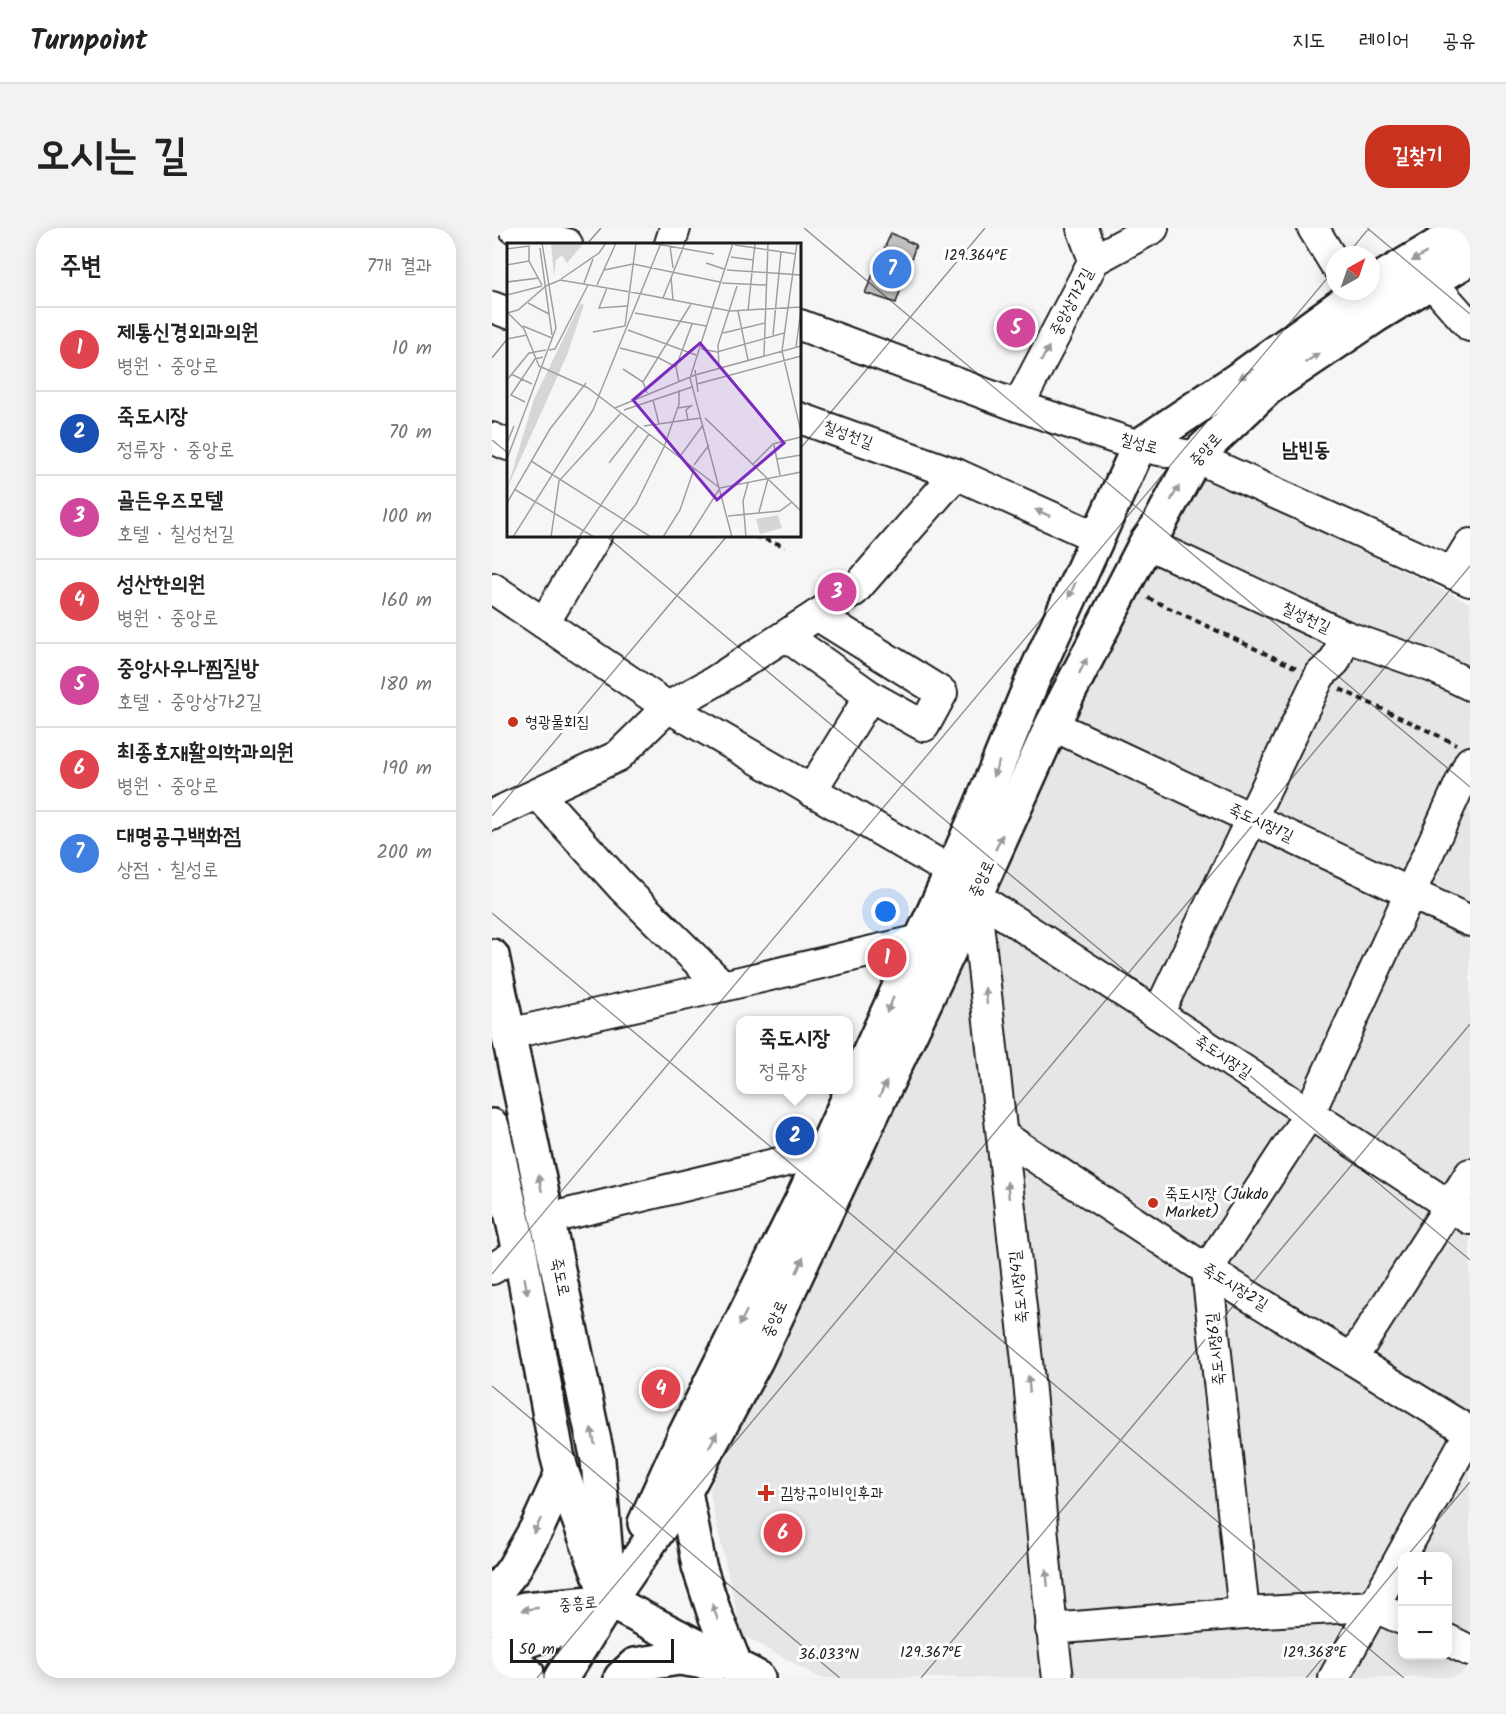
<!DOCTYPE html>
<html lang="ko">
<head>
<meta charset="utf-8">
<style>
  body { margin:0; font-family:Kalam,"Poor Story",sans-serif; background:#f2f2f2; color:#222 }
  .controls { position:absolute; right:18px; bottom:18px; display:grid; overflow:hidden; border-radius:12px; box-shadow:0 3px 15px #0003 }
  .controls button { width:54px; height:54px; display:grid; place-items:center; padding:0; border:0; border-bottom:2px solid #e0e0e0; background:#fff; color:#222; font:30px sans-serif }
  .compass { position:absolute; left:834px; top:18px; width:54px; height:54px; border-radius:50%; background:#fff; box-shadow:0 3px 15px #0003; rotate:40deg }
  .scale { position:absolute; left:18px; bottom:15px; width:164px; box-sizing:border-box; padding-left:6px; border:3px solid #1c1c1c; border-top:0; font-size:16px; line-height:21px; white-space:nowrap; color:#1c1c1c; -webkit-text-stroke:4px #fff; paint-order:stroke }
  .you { position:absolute; left:394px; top:684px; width:21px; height:21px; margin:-15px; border:4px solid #fff; border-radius:50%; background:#1a73e8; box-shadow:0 0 0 9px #1a73e833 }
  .badge { display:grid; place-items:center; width:39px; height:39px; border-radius:50%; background:#c8321e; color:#fff; font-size:20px; font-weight:700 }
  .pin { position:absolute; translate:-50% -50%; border:3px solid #fff; box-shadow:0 2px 6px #0006 }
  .popup { position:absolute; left:244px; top:788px; width:117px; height:78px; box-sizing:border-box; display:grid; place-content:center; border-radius:12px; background:#fff; filter:drop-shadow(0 2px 4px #0005); font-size:20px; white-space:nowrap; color:#767676 }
  .popup b { font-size:22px; color:#222 }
  .popup::after { content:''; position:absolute; left:50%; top:100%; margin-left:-12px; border:12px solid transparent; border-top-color:#fff }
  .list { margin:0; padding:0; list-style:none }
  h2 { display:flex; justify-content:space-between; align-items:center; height:78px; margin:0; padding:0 24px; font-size:26px }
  h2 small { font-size:20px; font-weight:400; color:#767676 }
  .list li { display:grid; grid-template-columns:39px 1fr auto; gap:18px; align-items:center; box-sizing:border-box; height:84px; padding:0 24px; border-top:2px solid #e0e0e0 }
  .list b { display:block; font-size:22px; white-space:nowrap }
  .list p { margin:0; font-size:20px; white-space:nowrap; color:#767676 }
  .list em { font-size:20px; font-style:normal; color:#767676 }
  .map { position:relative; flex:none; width:978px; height:1450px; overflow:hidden; border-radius:24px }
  header { display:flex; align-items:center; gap:36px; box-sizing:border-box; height:84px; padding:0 30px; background:#fff; border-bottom:2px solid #e0e0e0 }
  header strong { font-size:28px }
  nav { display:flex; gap:33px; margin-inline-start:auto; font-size:21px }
  .intro { display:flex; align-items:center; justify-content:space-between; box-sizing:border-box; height:144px; padding:0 36px }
  h1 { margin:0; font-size:42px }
  .button { padding:15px 27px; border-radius:24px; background:#c8321e; color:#fff; font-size:21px; font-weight:700 }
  main { display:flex; gap:36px; padding:0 36px }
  aside { flex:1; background:#fff; border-radius:24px; box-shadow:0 3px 15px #0003 }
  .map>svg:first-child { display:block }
  .built { fill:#e6e6e6; fill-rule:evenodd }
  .building { fill:#c0c0c0; stroke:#1c1c1c; stroke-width:1.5 }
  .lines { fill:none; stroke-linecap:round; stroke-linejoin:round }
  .minor-casing { stroke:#1c1c1c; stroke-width:34 }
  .major-casing { stroke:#1c1c1c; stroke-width:38 }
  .path { stroke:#1c1c1c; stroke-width:4; stroke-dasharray:6 4.5; stroke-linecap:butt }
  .minor { stroke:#fff; stroke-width:30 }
  .major { stroke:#fff; stroke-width:33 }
  .oneway { fill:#999 }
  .ticks { fill:none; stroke:#1c1c1c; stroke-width:1.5; stroke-opacity:0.45 }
  .poi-dot { fill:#c8321e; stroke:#fff; stroke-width:2 }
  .labels { text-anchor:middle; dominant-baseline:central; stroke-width:6; stroke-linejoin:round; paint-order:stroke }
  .street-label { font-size:16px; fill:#1c1c1c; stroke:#fff }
  .poi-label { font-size:16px; fill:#1c1c1c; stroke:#fff; text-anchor:start }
  .quarter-label { font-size:20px; font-weight:bold; fill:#1c1c1c; stroke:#fff }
  .inset-road { fill:none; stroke:#9f9f9f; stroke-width:1.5 }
  .view { fill:#7b2cbf; fill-opacity:0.15; stroke:#7b2cbf; stroke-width:3 }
  .inset-edge { fill:none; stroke:#1c1c1c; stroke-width:3 }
  .ticks-label { font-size:15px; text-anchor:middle; fill:#1c1c1c; stroke:#fff; stroke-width:6; stroke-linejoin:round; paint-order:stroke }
</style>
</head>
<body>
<header>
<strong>Turnpoint</strong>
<nav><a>지도</a><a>레이어</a><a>공유</a></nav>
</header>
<div class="intro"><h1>오시는 길</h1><a class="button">길찾기</a></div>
<main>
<aside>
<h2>주변<small>7개 결과</small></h2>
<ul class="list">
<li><span class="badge" style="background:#e0444e">1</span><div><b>제통신경외과의원</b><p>병원 · 중앙로</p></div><em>10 m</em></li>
<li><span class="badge" style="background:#1a4fb4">2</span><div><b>죽도시장</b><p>정류장 · 중앙로</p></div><em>70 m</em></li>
<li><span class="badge" style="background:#d1479c">3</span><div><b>골든우즈모텔</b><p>호텔 · 칠성천길</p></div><em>100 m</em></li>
<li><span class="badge" style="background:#e0444e">4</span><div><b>성산한의원</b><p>병원 · 중앙로</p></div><em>160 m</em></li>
<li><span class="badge" style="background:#d1479c">5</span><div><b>중앙사우나찜질방</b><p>호텔 · 중앙상가2길</p></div><em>180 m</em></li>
<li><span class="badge" style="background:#e0444e">6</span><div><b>최종호재활의학과의원</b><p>병원 · 중앙로</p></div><em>190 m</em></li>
<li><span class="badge" style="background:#3f7fe0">7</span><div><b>대명공구백화점</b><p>상점 · 칠성로</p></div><em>200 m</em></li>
</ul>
</aside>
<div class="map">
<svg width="978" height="1450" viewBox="0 0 978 1450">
  <rect width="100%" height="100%" fill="#f6f6f6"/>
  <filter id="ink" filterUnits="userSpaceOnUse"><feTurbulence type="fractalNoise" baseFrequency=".0167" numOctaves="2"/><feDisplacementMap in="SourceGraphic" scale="12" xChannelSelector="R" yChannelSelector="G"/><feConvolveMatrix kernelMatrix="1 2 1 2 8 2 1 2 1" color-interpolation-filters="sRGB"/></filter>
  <g filter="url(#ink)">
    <path class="built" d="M 705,244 L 978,375 L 978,1450 L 328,1450 L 250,1407 L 217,1263 L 472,688 ZM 910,1328 L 956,1328 L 956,1428 L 910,1428 Z"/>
    <path class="building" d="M 399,5 L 424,17 L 404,75 L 373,65 Z"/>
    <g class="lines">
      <g class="minor-casing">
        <g id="minor">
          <path d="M 22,0 L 75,16"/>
          <path d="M 821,0 L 843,36"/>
          <path d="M 178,16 L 183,0"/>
          <path d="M 602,32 L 661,0"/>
          <path d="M 939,54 L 978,98"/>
          <path d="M 0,79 L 16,85"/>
          <path d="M 308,97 L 526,178 L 647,218 L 703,229 L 978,353"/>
          <path d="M 526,178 L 602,32 L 590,0"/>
          <path d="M 308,190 L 464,246 L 604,309"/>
          <path d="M 0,210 L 16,217"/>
          <path d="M 654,315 L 853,408 L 941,439 L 978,457"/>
          <path d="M 960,345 L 978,316"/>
          <path d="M 0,360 L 176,479 L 460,644"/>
          <path d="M 52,395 L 104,308"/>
          <path d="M 294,408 L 378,468"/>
          <path d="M 560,497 L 978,693"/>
          <path d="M 319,563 L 378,468 L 432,498 L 450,465 L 325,387"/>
          <path d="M 46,566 L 130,659 L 231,758"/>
          <path d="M 0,587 L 126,528 L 176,479 L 220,455 L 362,363 L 464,246"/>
          <path d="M 483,668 C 501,823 519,978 535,1133 C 546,1239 552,1345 566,1450"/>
          <path d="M 483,668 L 666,786 L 978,991"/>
          <path d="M 666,786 L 828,447 L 843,433 L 853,408"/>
          <path d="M 16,806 L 231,758 L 428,712"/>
          <path d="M 511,908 L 715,1042 L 978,1204 L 842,1450"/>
          <path d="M 55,991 L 332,924"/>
          <path d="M 0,1041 L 28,1024"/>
          <path d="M 860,1131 L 978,946"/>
          <path d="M 752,1385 L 715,1042 L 817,886 L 978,534"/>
          <path d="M 559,1401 L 752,1385 L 881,1378 L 910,1391"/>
          <path d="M 956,1412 L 978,1423"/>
        </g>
      </g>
      <g class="major-casing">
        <g id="major">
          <path d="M 879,57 L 975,0"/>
          <path d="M 0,728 L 106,1232 L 114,1330"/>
          <path d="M 0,898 L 28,1024 L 65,1226 L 70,1245 L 117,1373 L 266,1450"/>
          <path d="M 193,1263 L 207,1338 L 222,1384 L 244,1439"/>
          <path d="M 153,1295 L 192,1209 L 310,972 L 460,644 L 486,585 L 541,451 L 647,218 L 754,146 L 869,63"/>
          <path d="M 0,1368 L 21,1342 L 46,1298 L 70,1245"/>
          <path d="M 0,1390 L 33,1381 L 110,1374"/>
          <path d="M 0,1424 L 75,1399 L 111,1377"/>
          <path d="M 0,1426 L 35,1445 L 35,1450"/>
          <path d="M 69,1450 L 117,1373 L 193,1263 L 264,1132 L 483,668 L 560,497 L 654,315 L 666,298 L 703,229 L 776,160 L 883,88 L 978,30"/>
          <path d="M 129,1450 L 143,1437 L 187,1430 L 225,1436"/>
        </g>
      </g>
      <g class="path">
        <path d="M 263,308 L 293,318"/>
        <path d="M 656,370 L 804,440"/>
        <path d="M 848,461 L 964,516"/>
      </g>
      <use href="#minor" class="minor"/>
      <use href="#major" class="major"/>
    </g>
    <defs><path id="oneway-solid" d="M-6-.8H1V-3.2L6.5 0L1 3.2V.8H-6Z" transform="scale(1.5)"/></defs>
    <g class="oneway">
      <use href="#oneway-solid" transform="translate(927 29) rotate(149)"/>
      <use href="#oneway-solid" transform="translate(553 126) rotate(-62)"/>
      <use href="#oneway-solid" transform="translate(820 130) rotate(-34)"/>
      <use href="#oneway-solid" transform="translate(754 146) rotate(145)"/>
      <use href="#oneway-solid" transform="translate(683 265) rotate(-62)"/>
      <use href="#oneway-solid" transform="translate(551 285) rotate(-156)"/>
      <use href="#oneway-solid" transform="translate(580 362) rotate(114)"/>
      <use href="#oneway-solid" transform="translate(591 438) rotate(-63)"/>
      <use href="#oneway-solid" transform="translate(504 541) rotate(112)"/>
      <use href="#oneway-solid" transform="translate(507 614) rotate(-65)"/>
      <use href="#oneway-solid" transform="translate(494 768) rotate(-97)"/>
      <use href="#oneway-solid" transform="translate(398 777) rotate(114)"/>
      <use href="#oneway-solid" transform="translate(391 861) rotate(-65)"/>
      <use href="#oneway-solid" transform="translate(48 955) rotate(-102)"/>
      <use href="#oneway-solid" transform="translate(516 962) rotate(-96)"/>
      <use href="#oneway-solid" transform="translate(308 1037) rotate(-65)"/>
      <use href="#oneway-solid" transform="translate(34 1058) rotate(80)"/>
      <use href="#oneway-solid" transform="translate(251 1090) rotate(116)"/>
      <use href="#oneway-solid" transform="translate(537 1156) rotate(-95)"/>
      <use href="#oneway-solid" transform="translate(101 1208) rotate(-102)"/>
      <use href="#oneway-solid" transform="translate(221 1212) rotate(-62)"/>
      <use href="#oneway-solid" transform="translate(45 1298) rotate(117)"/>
      <use href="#oneway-solid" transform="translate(555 1350) rotate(-95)"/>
      <use href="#oneway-solid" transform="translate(38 1381) rotate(172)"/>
      <use href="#oneway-solid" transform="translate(223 1384) rotate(-110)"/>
    </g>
  </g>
  <path class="ticks" d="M 312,0 L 978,559M 875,0 L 978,86M 95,16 L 109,0M 855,27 L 877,0M 0,130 L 16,110M 0,212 L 16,225M 308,221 L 493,0M 114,308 L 978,1032M 0,588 L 235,308M 0,685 L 912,1450M 0,1046 L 843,41M 0,1158 L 348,1450M 915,1328 L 978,1254M 45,1450 L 978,338M 429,1450 L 978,796M 814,1450 L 910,1334"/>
  <g class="poi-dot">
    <circle cx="21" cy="494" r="6"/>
    <circle cx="661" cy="975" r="6"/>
    <path d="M271 1256h6v6h6v6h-6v6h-6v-6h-6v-6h6z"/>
  </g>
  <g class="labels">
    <g class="street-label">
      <text transform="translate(580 74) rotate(-62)">중앙상가2길</text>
      <text transform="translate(356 207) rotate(20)">칠성천길</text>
      <text transform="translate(647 216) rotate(15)">칠성로</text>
      <text transform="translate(714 222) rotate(-48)">중앙로</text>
      <text transform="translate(814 390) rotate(25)">칠성천길</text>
      <text transform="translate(769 595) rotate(25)">죽도시장1길</text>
      <text transform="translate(490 651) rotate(-65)">중앙로</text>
      <text transform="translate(731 829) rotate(34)">죽도시장길</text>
      <text transform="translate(68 1049) rotate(78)">죽도로</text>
      <text transform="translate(527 1059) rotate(-96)">죽도시장4길</text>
      <text transform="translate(743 1059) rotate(32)">죽도시장2길</text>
      <text transform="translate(283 1091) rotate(-65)">중앙로</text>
      <text transform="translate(724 1121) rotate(-96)">죽도시장6길</text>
      <text transform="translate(86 1376) rotate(-5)">중흥로</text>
    </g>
    <g class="poi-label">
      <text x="33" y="494">형광물회집</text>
      <text x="673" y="966">죽도시장 (Jukdo<tspan x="673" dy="18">Market)</tspan></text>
      <text x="288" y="1265">김창규이비인후과</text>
    </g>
    <g class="quarter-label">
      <text x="814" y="223">남빈동</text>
    </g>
  </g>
  <g transform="translate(15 15)">
    <rect width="294" height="294" fill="#f6f6f6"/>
    <path d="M 44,0 L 77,0 L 60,20 L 55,12 L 49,17 L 47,33 ZM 73,61 L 77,62 L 60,112 L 0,246 L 27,156 ZM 271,272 L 275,285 L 253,291 L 249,276 Z" fill="#d6d6d6"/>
    <path class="inset-road" d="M 144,0 L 207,11M 290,0 L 275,108 L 294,189M 228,2 L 289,11M 163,3 L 166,25M 33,5 L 45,92M 0,6 L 22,3 L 22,18 L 35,42M 224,14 L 246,17M 199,20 L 217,26M 0,22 L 22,18M 97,27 L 126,21 L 213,39M 220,27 L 294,32M 164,34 L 166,57M 54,36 L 92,10 L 99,0M 0,39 L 32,35M 77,40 L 86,16M 215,40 L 259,42M 90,42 L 109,0M 100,45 L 92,65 L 120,63M 135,51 L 223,68 L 294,64M 0,52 L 35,43M 156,55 L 178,0M 21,60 L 42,71M 231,68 L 241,117M 241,68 L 248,0M 0,70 L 11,67 L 39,43 L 53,37 L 135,51M 1,70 L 17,86 L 32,123M 128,70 L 199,83M 16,83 L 45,95M 118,83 L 129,0M 121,87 L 189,112M 86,89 L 118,83M 216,90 L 258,80M 266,92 L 274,9M 0,96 L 20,92M 289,104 L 294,67M 113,105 L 152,115 L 169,124 L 172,139M 194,106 L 210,109 L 277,90M 42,107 L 48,106 L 81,42M 257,113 L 261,0M 32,123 L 81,145 L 213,245 L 294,229M 169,124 L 185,81M 212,125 L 211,102 L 230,43M 116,126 L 136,139 L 140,150M 188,127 L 191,149M 4,131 L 25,141M 0,137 L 22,110 L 39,107M 136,139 L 184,61M 190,141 L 294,113M 146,157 L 152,181M 18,159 L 4,152 L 28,116 L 36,114M 108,165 L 188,132 L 294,103M 171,165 L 184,163 L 179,167 L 181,177M 117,167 L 185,144M 198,175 L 294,268M 137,183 L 194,175M 0,200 L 7,183M 267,202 L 273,232M 174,212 L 196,182M 0,216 L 49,85 L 35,0M 270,216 L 294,212M 24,218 L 144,294M 102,220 L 131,183M 246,221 L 266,201 L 294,194M 187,222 L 202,202M 7,246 L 87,294M 0,260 L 43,186 L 79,140M 252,269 L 261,236M 221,273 L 273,268 L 285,259M 6,294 L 86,167 L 154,0M 44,294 L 52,238 L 114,170M 72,294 L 142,191M 103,294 L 129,261 L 157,204 L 172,161 L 172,147M 156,294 L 173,267 L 187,226M 182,294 L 213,245M 225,294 L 183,135 L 226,0M 239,294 L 236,258 L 241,240"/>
    <path class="view" d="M 193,100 L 277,200 L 210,257 L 126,157 Z"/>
    <rect width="294" height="294" class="inset-edge"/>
  </g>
  <g class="ticks-label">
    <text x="484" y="32">129.364°E</text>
    <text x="439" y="1429">129.367°E</text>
    <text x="823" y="1429">129.368°E</text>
    <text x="337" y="1431">36.033°N</text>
  </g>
</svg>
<div class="controls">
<button>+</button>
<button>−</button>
</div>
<svg class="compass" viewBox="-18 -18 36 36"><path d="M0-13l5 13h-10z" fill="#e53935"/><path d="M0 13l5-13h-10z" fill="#767676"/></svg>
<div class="scale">50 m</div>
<div class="you"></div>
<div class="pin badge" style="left:395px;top:730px;background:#e0444e">1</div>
<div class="pin badge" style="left:303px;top:908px;background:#1a4fb4">2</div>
<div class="popup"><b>죽도시장</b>정류장</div>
<div class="pin badge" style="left:345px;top:364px;background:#d1479c">3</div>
<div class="pin badge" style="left:169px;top:1161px;background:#e0444e">4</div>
<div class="pin badge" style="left:524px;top:100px;background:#d1479c">5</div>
<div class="pin badge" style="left:291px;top:1305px;background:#e0444e">6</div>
<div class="pin badge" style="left:400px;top:41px;background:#3f7fe0">7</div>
</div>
</main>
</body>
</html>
